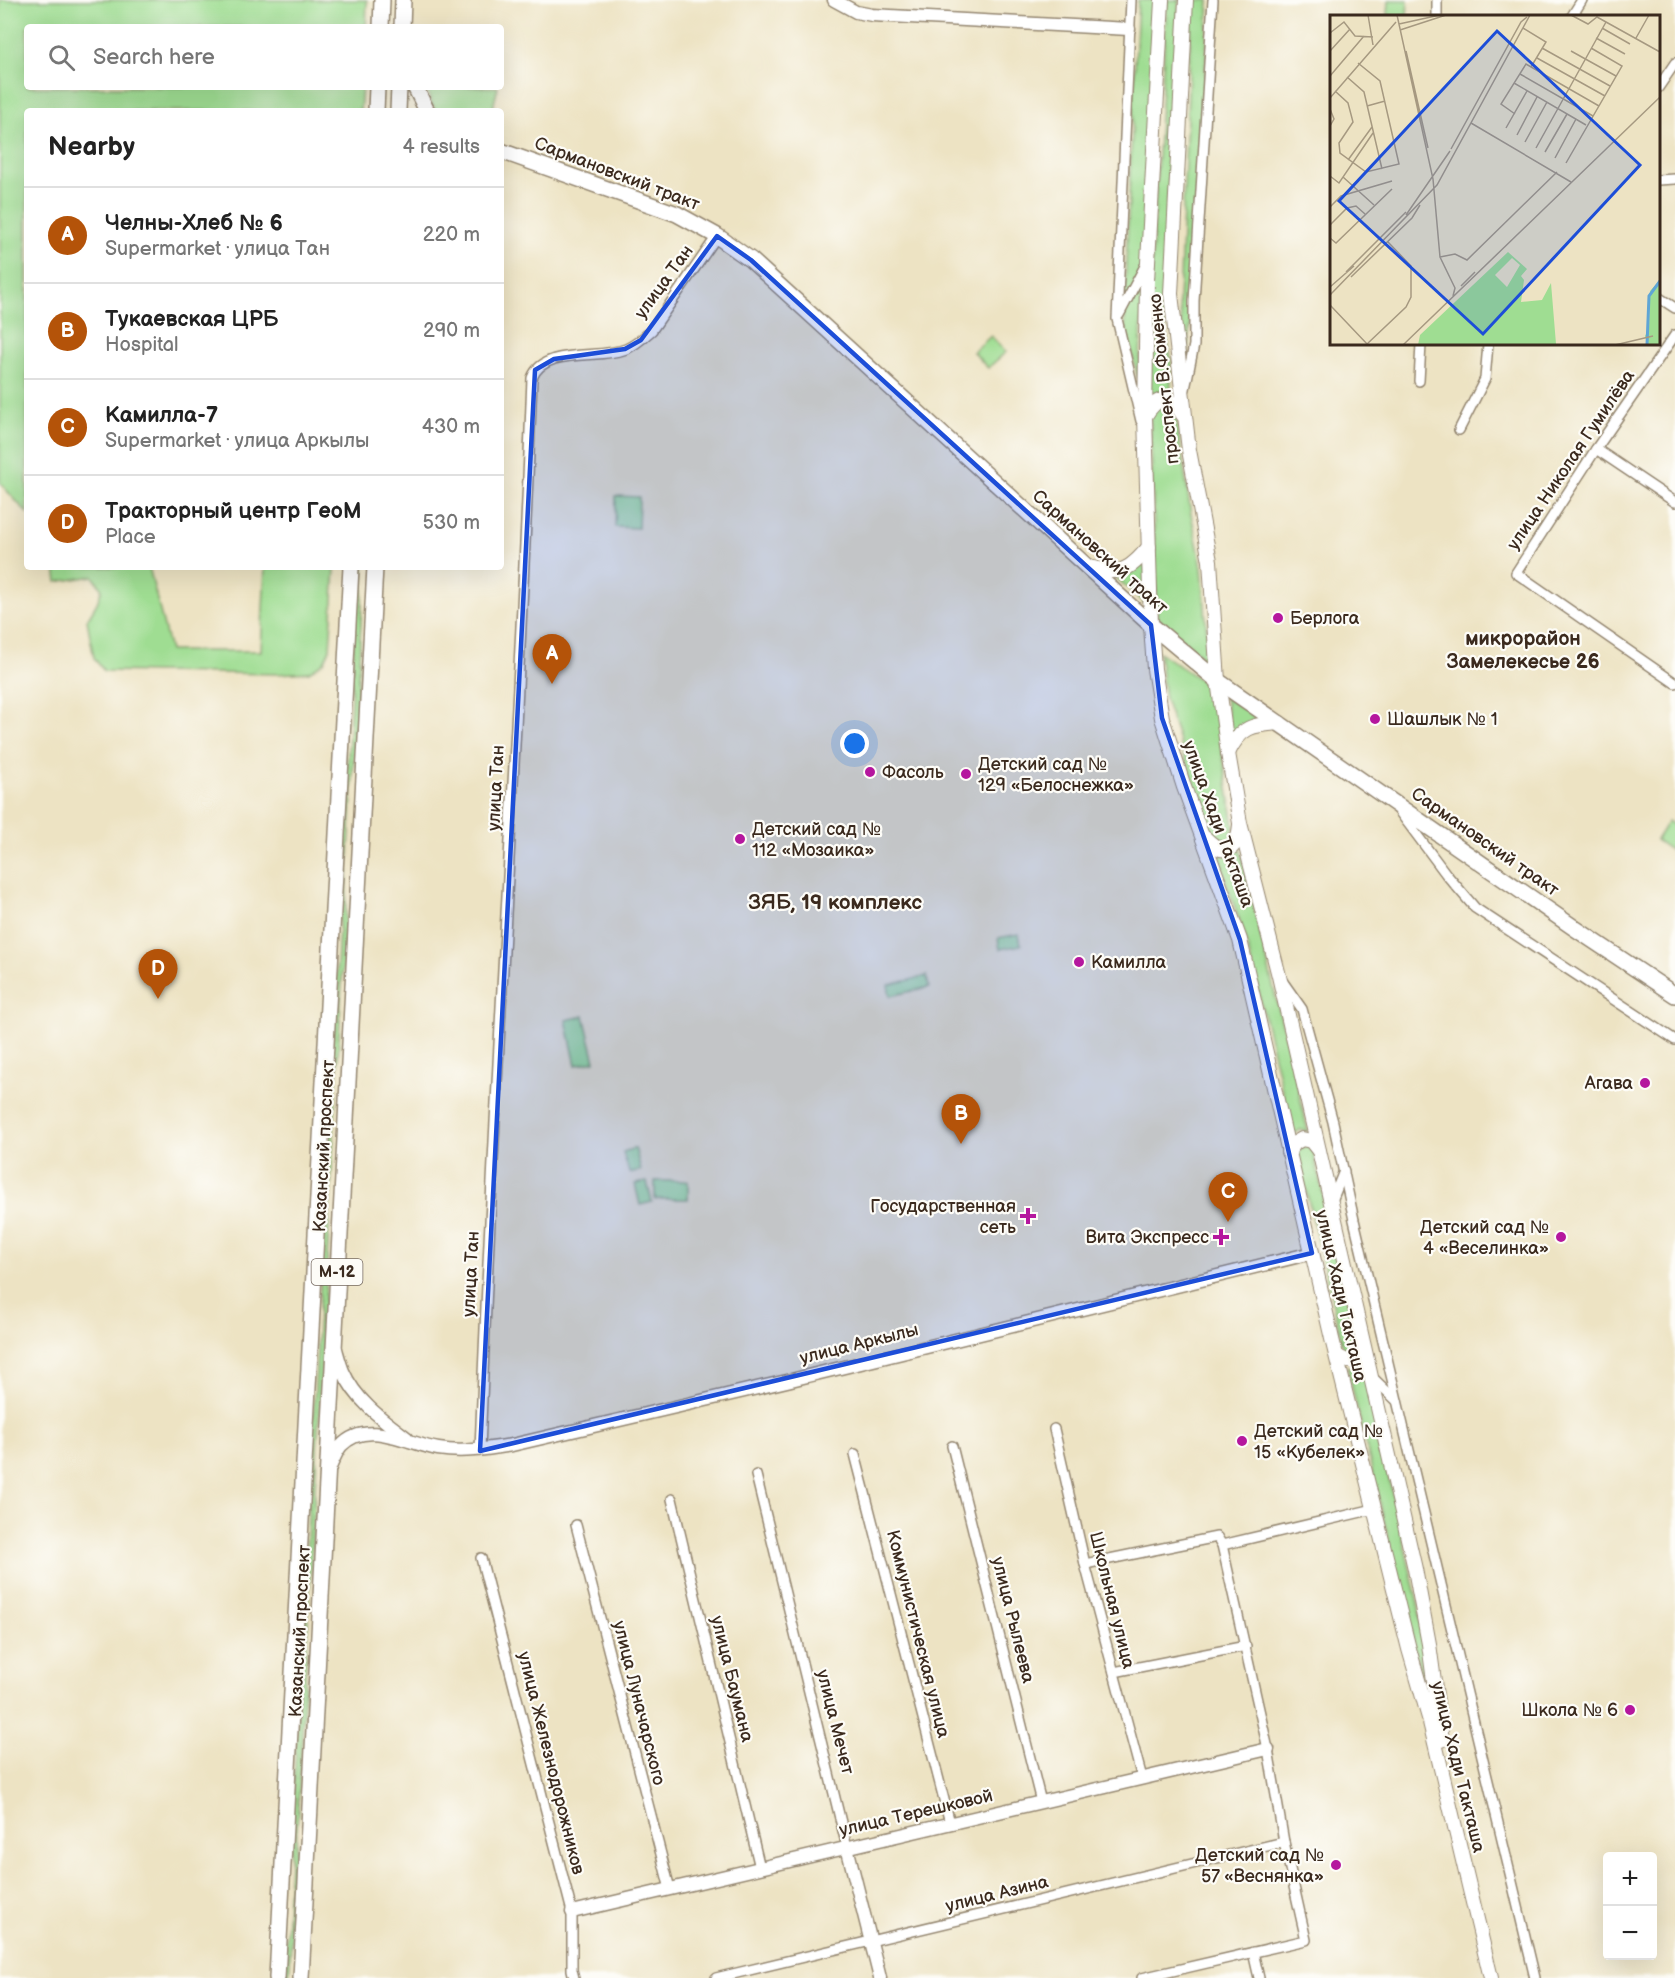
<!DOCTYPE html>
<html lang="en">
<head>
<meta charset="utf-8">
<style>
  body { margin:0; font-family:"Balsamiq Sans",sans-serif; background:#f2f2f2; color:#222 }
  .controls { position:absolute; right:18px; bottom:18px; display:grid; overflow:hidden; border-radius:6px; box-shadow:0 6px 24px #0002 }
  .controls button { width:54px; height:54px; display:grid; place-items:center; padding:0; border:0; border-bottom:2px solid #e0e0e0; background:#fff; color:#222; font:30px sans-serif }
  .you { position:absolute; left:855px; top:744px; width:21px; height:21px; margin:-15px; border:4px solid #fff; border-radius:50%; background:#1a73e8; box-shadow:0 0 0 9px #1a73e833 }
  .badge { display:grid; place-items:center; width:39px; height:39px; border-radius:50%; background:#b45309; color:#fff; font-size:20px; font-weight:700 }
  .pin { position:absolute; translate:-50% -50px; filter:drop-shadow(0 2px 3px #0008) }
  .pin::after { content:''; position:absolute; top:32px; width:21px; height:18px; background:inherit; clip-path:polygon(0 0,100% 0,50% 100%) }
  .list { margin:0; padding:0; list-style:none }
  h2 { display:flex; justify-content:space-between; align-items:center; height:78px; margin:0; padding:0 24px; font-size:26px }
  h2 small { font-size:20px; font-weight:400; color:#767676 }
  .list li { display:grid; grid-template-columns:39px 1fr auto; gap:18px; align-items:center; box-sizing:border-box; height:96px; padding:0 24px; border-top:2px solid #e0e0e0 }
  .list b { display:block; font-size:22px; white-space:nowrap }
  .list p { margin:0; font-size:20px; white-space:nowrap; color:#767676 }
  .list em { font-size:20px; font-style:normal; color:#767676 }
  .icon { flex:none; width:33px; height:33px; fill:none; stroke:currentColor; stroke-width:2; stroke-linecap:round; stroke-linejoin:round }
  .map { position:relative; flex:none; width:1675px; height:1978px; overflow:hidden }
  .search { position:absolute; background:#fff; box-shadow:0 6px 24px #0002; left:24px; top:24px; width:480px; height:66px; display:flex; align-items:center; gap:15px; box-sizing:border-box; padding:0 21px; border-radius:6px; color:#767676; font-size:22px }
  .panel { position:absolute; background:#fff; box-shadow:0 6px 24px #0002; left:24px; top:108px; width:480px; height:462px; border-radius:6px }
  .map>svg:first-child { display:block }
  .green { fill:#9fdd92; stroke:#6d8458; stroke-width:1.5 }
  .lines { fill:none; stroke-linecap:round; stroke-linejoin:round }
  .minor-casing { stroke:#948670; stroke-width:12 }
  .tertiary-casing { stroke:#948670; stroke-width:15 }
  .secondary-casing { stroke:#948670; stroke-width:16 }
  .primary-casing { stroke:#948670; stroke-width:18 }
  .minor { stroke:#fff; stroke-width:9 }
  .tertiary { stroke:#fff; stroke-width:12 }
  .secondary { stroke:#fff; stroke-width:14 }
  .primary { stroke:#fff; stroke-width:15 }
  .marked { fill:#1d4ed8; fill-opacity:0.2; stroke:#1d4ed8; stroke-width:4.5; stroke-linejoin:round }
  .poi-dot { fill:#b5179e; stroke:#fdfcf7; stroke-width:2 }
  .labels { text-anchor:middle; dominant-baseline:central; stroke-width:4.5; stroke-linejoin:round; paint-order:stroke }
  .shield { fill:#fdfcf7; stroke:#75695f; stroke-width:1.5 }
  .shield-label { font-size:16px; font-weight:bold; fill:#3b2a1e }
  .street-label { font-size:18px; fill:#3b2a1e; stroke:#fdfcf7 }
  .poi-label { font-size:18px; fill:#3b2a1e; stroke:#fdfcf7; text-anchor:start }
  .neighbourhood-label { font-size:20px; font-weight:bold; fill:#3b2a1e; stroke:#fdfcf7 }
  .quarter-label { font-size:21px; font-weight:bold; fill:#3b2a1e; stroke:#fdfcf7 }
  .inset-river { fill:none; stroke:#5fa5d5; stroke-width:3 }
  .inset-road { fill:none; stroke:#a69981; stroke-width:1.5 }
  .view { fill:#1d4ed8; fill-opacity:0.15; stroke:#1d4ed8; stroke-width:3 }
  .inset-edge { fill:none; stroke:#3b2a1e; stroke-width:3 }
</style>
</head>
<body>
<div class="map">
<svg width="1675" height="1978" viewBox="0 0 1675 1978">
  <rect width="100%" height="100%" fill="#fdfcf7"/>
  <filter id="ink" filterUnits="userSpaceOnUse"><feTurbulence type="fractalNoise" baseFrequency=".0167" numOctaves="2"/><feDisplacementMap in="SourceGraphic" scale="12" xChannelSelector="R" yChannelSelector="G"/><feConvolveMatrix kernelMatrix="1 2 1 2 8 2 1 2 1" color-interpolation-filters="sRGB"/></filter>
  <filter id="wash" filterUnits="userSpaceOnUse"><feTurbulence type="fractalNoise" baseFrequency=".008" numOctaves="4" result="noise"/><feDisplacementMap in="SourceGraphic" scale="24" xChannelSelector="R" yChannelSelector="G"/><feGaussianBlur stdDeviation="1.35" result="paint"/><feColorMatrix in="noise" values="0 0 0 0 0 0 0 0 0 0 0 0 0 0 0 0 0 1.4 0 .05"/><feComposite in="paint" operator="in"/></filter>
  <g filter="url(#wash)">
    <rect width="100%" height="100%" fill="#ede3c3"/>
    <g class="green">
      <path d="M 0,0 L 367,0 L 366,27 L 27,27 L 27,87 L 362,87 L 360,111 L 27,111 L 27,513 L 0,483 Z"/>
      <path d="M 1138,0 L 1156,0 L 1139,382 L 1126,330 L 1124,309 Z"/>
      <path d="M 1167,0 L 1179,0 L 1164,269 L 1165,323 L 1171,359 L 1171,393 L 1160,392 L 1149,396 L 1150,293 Z"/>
      <path d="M 1192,0 L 1209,0 L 1195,258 L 1187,364 L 1179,303 Z"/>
      <path d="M 1389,0 L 1408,0 L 1407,16 L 1388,16 Z"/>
      <path d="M 427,87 L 498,87 L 492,111 L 436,111 L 430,101 Z"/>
      <path d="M 991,336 L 1006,352 L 988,368 L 973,352 Z"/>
      <path d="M 1161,404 L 1173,409 L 1176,418 L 1191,514 L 1202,567 L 1209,663 L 1157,617 L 1150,413 Z"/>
      <path d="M 616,496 L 639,497 L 638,528 L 615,527 Z"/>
      <path d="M 1146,558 L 1147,605 L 1114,576 Z"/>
      <path d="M 55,567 L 149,567 L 170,651 L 261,651 L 265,567 L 335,567 L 330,649 L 324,662 L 309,672 L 277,674 L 104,671 L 94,658 L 87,620 L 97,603 L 102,589 L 93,576 L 57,582 Z"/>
      <path d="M 358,567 L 364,567 L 289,1978 L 284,1978 Z"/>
      <path d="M 1159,652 L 1212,688 L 1234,826 C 1230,850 1217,844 1208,827 L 1165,699 Z"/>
      <path d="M 1225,697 L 1259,719 L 1231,736 Z"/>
      <path d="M 1668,821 L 1675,826 L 1675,853 L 1656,840 Z"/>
      <path d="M 1240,849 L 1308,1131 L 1300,1130 L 1293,1135 L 1245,936 L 1226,882 L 1220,854 L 1235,852 Z"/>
      <path d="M 1019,934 L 1021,945 L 1000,949 L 998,938 Z"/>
      <path d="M 927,976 L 929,987 L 890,996 L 888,985 Z"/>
      <path d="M 584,1016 L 595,1061 L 576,1065 L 566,1020 Z"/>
      <path d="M 1308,1146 L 1313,1151 L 1359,1349 L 1354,1355 L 1347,1355 L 1344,1351 L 1297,1152 L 1302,1147 Z"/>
      <path d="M 635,1148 L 641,1170 L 629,1173 L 623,1152 Z"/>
      <rect x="655" y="1181" width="33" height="18"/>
      <path d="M 647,1182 L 652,1202 L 640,1205 L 635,1184 Z"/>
      <path d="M 1362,1363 L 1419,1608 L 1433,1725 L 1347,1366 L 1354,1369 Z"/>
    </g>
  </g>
  <g filter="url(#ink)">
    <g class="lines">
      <g class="minor-casing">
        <g id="minor">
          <path d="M 1131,0 L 1117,319 L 1141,421"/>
          <path d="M 1437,16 L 1437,0"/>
          <path d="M 1572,16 L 1582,0"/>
          <path d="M 1658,88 L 1675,63"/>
          <path d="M 1658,180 L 1675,179"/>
          <path d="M 1658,297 L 1675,308"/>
          <path d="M 1119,315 L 1146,264"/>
          <path d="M 1675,335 L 1596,449 L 1516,573 L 1675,683"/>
          <path d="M 1419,381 L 1421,344"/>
          <path d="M 1185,389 L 1194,345 L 1194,301 L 1213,0"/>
          <path d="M 1459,430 L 1485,379 L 1488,344"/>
          <path d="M 1596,449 L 1675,502"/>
          <path d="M 1399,811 L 1446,874 L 1475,908 L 1675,1040"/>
          <path d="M 1283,982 L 1302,1009 L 1333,1122 L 1354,1220 L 1535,1978"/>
          <path d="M 1331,1203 L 1344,1171"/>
          <path d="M 1371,1376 L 1397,1401"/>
          <path d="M 1054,1429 L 1085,1564 L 1142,1778"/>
          <path d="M 952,1446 L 1041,1802"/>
          <path d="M 480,1451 C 493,1093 519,735 532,378 C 544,346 599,360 626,349 C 636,345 644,337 652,330 L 717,236"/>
          <path d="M 855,1454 L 950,1823"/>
          <path d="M 756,1475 L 847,1847"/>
          <path d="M 672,1499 L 760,1868"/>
          <path d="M 576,1525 L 670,1889"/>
          <path d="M 1222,1545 L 1374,1509"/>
          <path d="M 481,1558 L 572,1912 L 572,1970 L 574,1978"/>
          <path d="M 1085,1564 L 1217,1537 L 1222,1545 L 1268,1749 L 1284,1842 L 1306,1940 L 1142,1978"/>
          <path d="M 1114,1672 L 1246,1646"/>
          <path d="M 1253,1952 L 1259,1978"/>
          <path d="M 716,1978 L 1284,1842"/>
        </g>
      </g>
      <g class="tertiary-casing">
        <g id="tertiary">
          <path d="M 834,0 L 856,12 L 872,15 L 1129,29"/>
          <path d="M 336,1349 C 338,1356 340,1364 343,1371 C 355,1400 383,1420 407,1438"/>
          <path d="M 329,1470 C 332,1463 336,1452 341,1446 C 367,1418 408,1444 438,1449 C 463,1453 487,1449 512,1445 L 787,1381 L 1312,1253"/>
          <path d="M 847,1847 L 880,1978"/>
          <path d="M 572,1912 L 1268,1749"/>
        </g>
      </g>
      <g class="secondary-casing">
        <g id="secondary">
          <path d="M 1162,0 L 1147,281 L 1145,416 L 1151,625 L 1154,669 L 1162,718 L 1184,787 L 1240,940 L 1332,1339 L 1409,1649 L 1429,1718 L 1491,1978"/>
          <path d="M 1186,0 L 1171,294 L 1189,450 L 1210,561 L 1218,681 L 1228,753 L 1240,823 L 1279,976 L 1415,1569 L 1429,1644 L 1442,1740"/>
          <path d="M 1145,416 C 1158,395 1170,394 1183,415"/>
          <path d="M 1089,567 C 1121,575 1128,572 1149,547"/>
          <path d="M 1228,753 C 1241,726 1252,725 1280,723"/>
          <path d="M 1205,838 C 1224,857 1237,853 1240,825"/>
          <path d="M 1288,1152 L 1295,1143 L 1302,1139 L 1311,1141 L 1319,1151"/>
          <path d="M 1337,1356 C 1352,1365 1356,1363 1364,1349"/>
        </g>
      </g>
      <g class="primary-casing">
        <g id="primary">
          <path d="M 381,27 L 382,0"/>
          <path d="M 402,27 L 403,0"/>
          <path d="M 415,87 L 427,111"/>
          <path d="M 376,111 L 377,87"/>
          <path d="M 398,111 L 399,87"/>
          <path d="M 501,151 L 677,214 L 717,236 L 751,260 L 1151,625 L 1218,681 L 1573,927 L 1675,995"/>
          <path d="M 277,1978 C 302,1508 326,1037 351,567"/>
          <path d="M 301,1978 L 375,567"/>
        </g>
      </g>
      <use href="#minor" class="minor"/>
      <use href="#tertiary" class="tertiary"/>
      <use href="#secondary" class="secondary"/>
      <use href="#primary" class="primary"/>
    </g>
  </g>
  <path class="marked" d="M 717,236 L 751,260 L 1151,625 L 1162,718 L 1240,940 L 1312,1253 L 480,1451 L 535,370 L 554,359 L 625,349 L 641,340 Z"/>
  <g class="poi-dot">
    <circle cx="1278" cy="618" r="6"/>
    <circle cx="1375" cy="719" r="6"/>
    <circle cx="870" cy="772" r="6"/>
    <circle cx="966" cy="774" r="6"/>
    <circle cx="740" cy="839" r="6"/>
    <circle cx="1079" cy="962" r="6"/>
    <circle cx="1645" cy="1083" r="6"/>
    <path d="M1025 1207h6v6h6v6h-6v6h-6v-6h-6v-6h6z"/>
    <path d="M1218 1228h6v6h6v6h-6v6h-6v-6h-6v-6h6z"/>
    <circle cx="1561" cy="1237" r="6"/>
    <circle cx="1242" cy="1441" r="6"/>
    <circle cx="1630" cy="1710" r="6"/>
    <circle cx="1336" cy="1865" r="6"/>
  </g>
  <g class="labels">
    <rect class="shield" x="311.5" y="1259" width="51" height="26" rx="4.5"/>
    <g class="shield-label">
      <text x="337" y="1272">М-12</text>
    </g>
    <g class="street-label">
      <text transform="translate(617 174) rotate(21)">Сармановский тракт</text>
      <text transform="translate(664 282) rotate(-54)">улица Тан</text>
      <text transform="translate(1164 379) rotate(-96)">проспект В.Фоменко</text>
      <text transform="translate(1571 460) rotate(-56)">улица Николая Гумилёва</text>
      <text transform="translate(1100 552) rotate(42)">Сармановский тракт</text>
      <text transform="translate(496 788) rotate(-87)">улица Тан</text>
      <text transform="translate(1218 824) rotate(70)">улица Хади Такташа</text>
      <text transform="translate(1485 842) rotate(35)">Сармановский тракт</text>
      <text transform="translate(324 1146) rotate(-87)">Казанский проспект</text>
      <text transform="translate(471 1274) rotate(-87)">улица Тан</text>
      <text transform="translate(1341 1296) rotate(77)">улица Хади Такташа</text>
      <text transform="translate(859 1344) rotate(-14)">улица Аркылы</text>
      <text transform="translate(1112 1600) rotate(76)">Школьная улица</text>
      <text transform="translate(1013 1620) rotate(76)">улица Рылеева</text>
      <text transform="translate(300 1631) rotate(-87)">Казанский проспект</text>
      <text transform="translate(918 1634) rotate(76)">Коммунистическая улица</text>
      <text transform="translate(732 1679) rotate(76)">улица Баумана</text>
      <text transform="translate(639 1703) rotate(76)">улица Луначарского</text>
      <text transform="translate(835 1722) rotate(76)">улица Мечет</text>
      <text transform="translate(551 1763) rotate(76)">улица Железнодорожников</text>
      <text transform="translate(1458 1767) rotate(76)">улица Хади Такташа</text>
      <text transform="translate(916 1813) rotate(-13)">улица Терешковой</text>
      <text transform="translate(997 1894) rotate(-14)">улица Азина</text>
    </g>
    <g class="poi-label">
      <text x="1290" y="618">Берлога</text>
      <text x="1387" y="719">Шашлык № 1</text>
      <text x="978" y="764">Детский сад №<tspan x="978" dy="21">129 «Белоснежка»</tspan></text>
      <text x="882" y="772">Фасоль</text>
      <text x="752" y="829">Детский сад №<tspan x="752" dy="21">112 «Мозаика»</tspan></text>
      <text x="1091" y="962">Камилла</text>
      <text x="1633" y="1083" text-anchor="end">Агава</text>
      <text x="1016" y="1206" text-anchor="end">Государственная<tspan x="1016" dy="21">сеть</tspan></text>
      <text x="1549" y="1227" text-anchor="end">Детский сад №<tspan x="1549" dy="21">4 «Веселинка»</tspan></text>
      <text x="1209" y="1237" text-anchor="end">Вита Экспресс</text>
      <text x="1254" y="1431">Детский сад №<tspan x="1254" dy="21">15 «Кубелек»</tspan></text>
      <text x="1618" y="1710" text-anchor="end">Школа № 6</text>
      <text x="1324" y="1855" text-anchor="end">Детский сад №<tspan x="1324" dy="21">57 «Веснянка»</tspan></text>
    </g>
    <g class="neighbourhood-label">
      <text x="1523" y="639">микрорайон<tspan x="1523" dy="23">Замелекесье 26</tspan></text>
    </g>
    <g class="quarter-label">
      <text x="835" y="902">ЗЯБ, 19 комплекс</text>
    </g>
  </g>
  <g transform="translate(1330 15)">
    <rect width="330" height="330" fill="#ede3c3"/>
    <path d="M 178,237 L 197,254 L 191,261 L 194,265 L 191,287 L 212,285 L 221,268 L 226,329 L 246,330 L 88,330 L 90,320 ZM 182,243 L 190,250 L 177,272 L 165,260 ZM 330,265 L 330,330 L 318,330 L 315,321 L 319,313 L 320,276 Z" fill="#9fdd92" fill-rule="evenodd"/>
    <path class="inset-river" d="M 317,330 L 319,281 L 330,266"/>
    <path class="inset-road" d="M 38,0 L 43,30M 67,0 L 103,164 L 110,242 L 125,273 L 123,281M 241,0 L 258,9 L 267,2 L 330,37M 69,9 L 110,0M 193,13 L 216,27 L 201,52M 272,13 L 300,29M 70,15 L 116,0M 0,18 L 14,7 L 25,21 L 43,22M 266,23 L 295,39M 306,23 L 319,0M 212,33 L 280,71M 0,36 L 20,14M 76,36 L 98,133M 241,36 L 286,61M 207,43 L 275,81M 190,59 L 263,101M 0,61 L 34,21M 17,62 L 34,77 L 52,154M 184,68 L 256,110M 5,76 L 18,88 L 23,107 L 9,128 L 10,138 L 36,157 L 69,149 L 50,66 L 28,48M 0,83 L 66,7M 37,91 L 55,86M 0,94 L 4,104 L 0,111M 185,99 L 171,89 L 196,49 L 269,91M 141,108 L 241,167M 176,113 L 197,76M 187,120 L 207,82M 195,127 L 217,87M 206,133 L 276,7M 121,134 L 191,7 L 197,2M 215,137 L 237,99M 225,143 L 246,104M 18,145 L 42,112M 236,148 L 292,51 L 261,33M 0,161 L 9,168 L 43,118M 13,162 L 44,190M 0,192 L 11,181 L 62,166M 76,200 L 120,136M 0,210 L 17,193 L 26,191 L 35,199M 0,223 L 6,228 L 62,174M 110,242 L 125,239 L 137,245 L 227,157M 16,257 L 76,197M 21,262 L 82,203 L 90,190M 131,271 L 145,257M 0,272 L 24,251M 0,280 L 107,170 L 200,0M 0,290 L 38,330M 37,329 L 76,292 L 81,282 L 81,251 L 58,227M 73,330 L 330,82M 285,330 L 323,321"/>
    <path class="view" d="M 167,16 L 310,150 L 153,319 L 9,186 Z"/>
    <rect width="330" height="330" class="inset-edge"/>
  </g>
</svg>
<div class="controls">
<button>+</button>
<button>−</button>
</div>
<div class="you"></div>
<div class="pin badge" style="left:552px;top:684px">A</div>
<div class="pin badge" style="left:961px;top:1144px">B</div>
<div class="pin badge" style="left:1228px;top:1222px">C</div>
<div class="pin badge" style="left:158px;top:999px">D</div>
<div class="search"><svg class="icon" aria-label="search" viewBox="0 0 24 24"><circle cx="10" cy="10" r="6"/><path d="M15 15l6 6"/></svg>Search here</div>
<section class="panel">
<h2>Nearby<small>4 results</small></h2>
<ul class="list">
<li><span class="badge">A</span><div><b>Челны-Хлеб № 6</b><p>Supermarket · улица Тан</p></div><em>220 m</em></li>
<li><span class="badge">B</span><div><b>Тукаевская ЦРБ</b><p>Hospital</p></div><em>290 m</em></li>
<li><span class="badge">C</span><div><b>Камилла-7</b><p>Supermarket · улица Аркылы</p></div><em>430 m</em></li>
<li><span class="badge">D</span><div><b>Тракторный центр ГеоМ</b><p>Place</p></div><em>530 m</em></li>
</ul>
</section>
</div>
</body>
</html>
